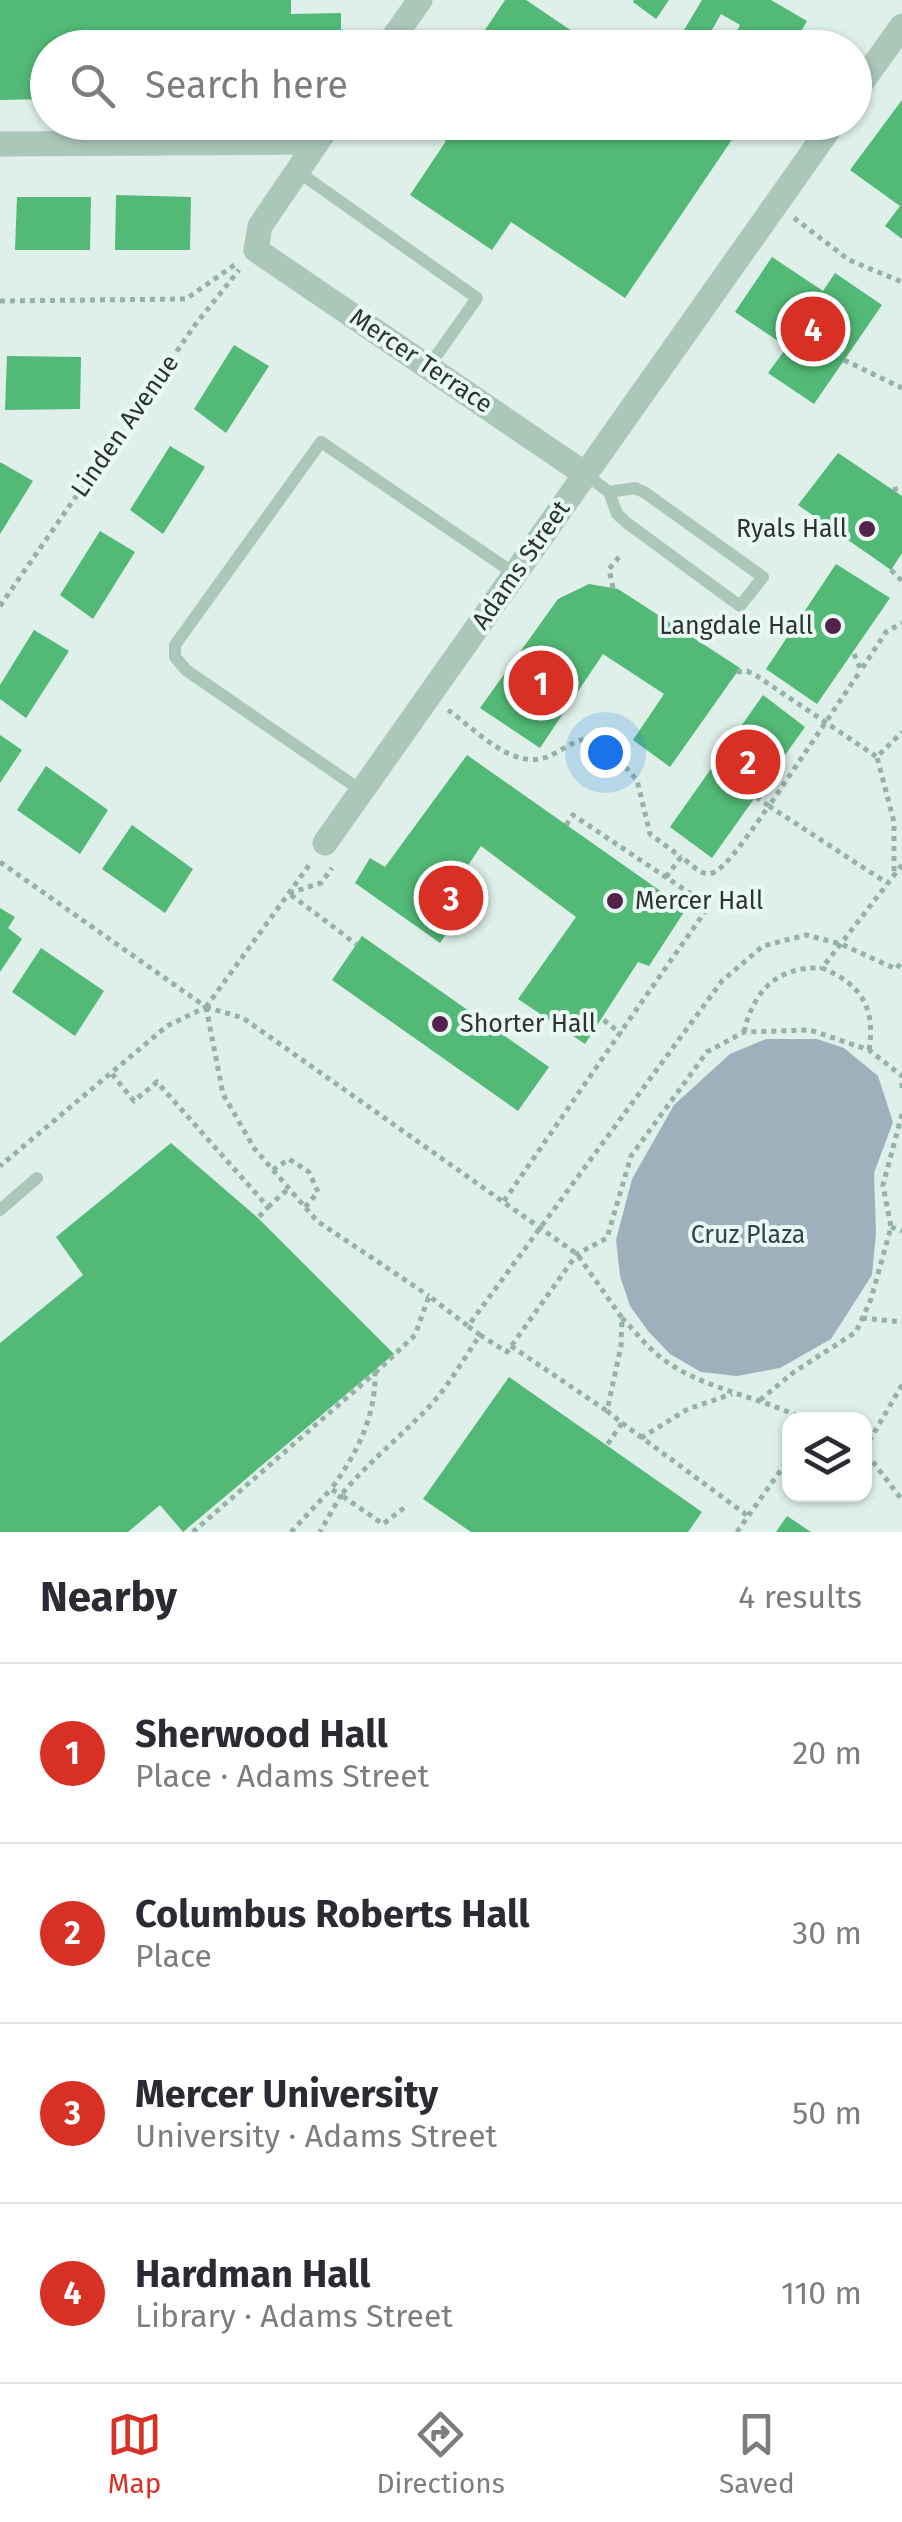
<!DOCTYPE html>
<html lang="en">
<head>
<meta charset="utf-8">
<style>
  body { margin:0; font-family:"Fira Sans",sans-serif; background:#f2f2f3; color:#2b2b33 }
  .controls { position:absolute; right:30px; bottom:30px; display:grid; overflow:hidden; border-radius:20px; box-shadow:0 2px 8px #0004 }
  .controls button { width:90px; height:90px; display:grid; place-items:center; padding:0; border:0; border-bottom:2px solid #e1e1e2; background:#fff; color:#2b2b33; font:50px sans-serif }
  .you { position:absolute; left:605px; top:752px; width:35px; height:35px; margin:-25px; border:8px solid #fff; border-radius:50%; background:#1a73e8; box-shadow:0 0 0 15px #1a73e833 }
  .badge { display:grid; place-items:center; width:65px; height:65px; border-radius:50%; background:#d93025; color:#fff; font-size:32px; font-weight:700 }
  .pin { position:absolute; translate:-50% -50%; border:5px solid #fff; box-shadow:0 2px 10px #0006 }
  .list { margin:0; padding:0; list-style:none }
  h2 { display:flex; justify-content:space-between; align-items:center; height:130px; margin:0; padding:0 40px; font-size:42px }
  h2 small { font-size:32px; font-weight:400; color:#7c7c81 }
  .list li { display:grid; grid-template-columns:65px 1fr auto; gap:30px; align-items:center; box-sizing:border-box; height:180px; padding:0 40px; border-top:2px solid #e1e1e2 }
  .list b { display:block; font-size:38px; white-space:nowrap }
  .list p { margin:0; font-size:32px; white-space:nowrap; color:#7c7c81 }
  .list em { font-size:32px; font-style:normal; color:#7c7c81 }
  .icon { flex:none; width:55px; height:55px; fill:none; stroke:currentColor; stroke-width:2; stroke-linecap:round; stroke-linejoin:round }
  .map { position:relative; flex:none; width:902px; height:1532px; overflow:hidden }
  .search { position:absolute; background:#fff; box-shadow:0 2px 8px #0004; left:30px; right:30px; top:30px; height:110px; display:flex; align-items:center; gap:25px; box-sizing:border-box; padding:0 35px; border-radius:55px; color:#7c7c81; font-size:38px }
  .sheet { height:850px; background:#fff }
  nav { display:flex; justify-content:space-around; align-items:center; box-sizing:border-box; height:140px; border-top:2px solid #e1e1e2; background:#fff; font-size:28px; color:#7c7c81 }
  nav a { display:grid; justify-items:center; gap:5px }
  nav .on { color:#d93025 }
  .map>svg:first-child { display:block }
  .green { fill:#9fb0bd }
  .building { fill:#52b976 }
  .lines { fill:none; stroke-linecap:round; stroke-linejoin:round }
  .path { stroke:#95b2a5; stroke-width:5; stroke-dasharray:5 5; stroke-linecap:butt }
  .lane { stroke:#abc7ba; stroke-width:12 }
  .street { stroke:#abc7ba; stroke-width:25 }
  .poi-dot { fill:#53234b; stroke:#eaf8f3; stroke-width:4 }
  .labels { text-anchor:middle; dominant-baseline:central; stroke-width:8; stroke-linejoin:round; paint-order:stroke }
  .street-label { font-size:25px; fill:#29352e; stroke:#eaf8f3 }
  .poi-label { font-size:25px; fill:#29352e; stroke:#eaf8f3; text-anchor:end }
  .park-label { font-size:25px; fill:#304251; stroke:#eaf8f3 }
</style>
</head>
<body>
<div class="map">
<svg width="902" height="1532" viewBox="0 0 902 1532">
  <rect width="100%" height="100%" fill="#def0e9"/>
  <path class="green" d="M 766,1039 L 817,1039 L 844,1048 L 878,1076 L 893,1122 L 874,1173 L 876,1233 L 872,1275 L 831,1339 L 780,1368 L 737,1376 L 701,1372 L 670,1354 L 648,1331 L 630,1306 L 620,1276 L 616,1240 L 632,1179 L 674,1105 L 730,1054 Z"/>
  <g class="building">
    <path d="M 0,0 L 291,0 L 291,14 L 341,13 L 341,48 L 48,48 L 48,99 L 0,100 Z"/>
    <path d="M 505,0 L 526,0 L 597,48 L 473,48 Z"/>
    <path d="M 634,0 L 669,0 L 656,19 L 633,2 Z"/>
    <path d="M 702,0 L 771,0 L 807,21 L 791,48 L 783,48 L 765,36 L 753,46 L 735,35 L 740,25 L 721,14 L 705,42 L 684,30 Z"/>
    <path d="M 902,100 L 902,239 L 885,226 L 900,206 L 850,170 Z"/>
    <path d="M 419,122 L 709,122 L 733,138 L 625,298 L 511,222 L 492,250 L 410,195 L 446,141 Z"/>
    <path d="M 116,195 L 191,197 L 190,250 L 115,250 Z"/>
    <path d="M 17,197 L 91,197 L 90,250 L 15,250 Z"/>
    <path d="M 772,257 L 823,291 L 835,273 L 882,305 L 814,404 L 768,373 L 787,347 L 735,312 Z"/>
    <path d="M 234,345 L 269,366 L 226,433 L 194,409 Z"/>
    <path d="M 7,356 L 81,357 L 80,409 L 5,410 Z"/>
    <path d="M 170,446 L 205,467 L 163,534 L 130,510 Z"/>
    <path d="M 838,453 L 902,496 L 902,553 L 891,570 L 798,505 Z"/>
    <path d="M 0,462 L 33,481 L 0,534 Z"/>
    <path d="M 100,531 L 135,552 L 93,619 L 60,595 Z"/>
    <path d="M 836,564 L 890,598 L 817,704 L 766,669 Z"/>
    <path d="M 589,584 L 618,589 L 740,668 L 670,767 L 633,740 L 664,694 L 603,654 L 540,748 L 480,708 L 558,599 Z"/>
    <path d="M 34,630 L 69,651 L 26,718 L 0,699 L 0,685 Z"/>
    <path d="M 763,695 L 805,727 L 712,858 L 670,827 Z"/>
    <path d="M 0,735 L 22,750 L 0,783 Z"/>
    <path d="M 467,755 L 686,909 L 649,966 L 638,962 L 585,1044 L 518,999 L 576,917 L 481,846 L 449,894 L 464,908 L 440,943 L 355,883 L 370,858 L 385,867 Z"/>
    <path d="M 46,766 L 108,810 L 80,854 L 17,810 Z"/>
    <path d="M 132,825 L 193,869 L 165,913 L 102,869 Z"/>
    <path d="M 0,908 L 15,917 L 8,928 L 22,939 L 0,972 Z"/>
    <path d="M 362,936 L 549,1067 L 518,1111 L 332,980 Z"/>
    <path d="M 41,948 L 104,991 L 75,1036 L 12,992 Z"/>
    <path d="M 171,1143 L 258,1218 L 394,1354 L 183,1532 L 160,1505 L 128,1532 L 0,1532 L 0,1343 L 83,1275 L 56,1237 Z"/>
    <path d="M 509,1377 L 702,1512 L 688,1532 L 471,1532 L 423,1499 Z"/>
    <path d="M 787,1516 L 811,1532 L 776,1532 Z"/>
  </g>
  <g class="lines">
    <g class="path">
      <path d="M 794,218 L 849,260 L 902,282"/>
      <path d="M 0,301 L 186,299 L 236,264"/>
      <path d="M 844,360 L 902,388"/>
      <path d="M 893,490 L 902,487"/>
      <path d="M 891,570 L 902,581"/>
      <path d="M 613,588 L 609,569 L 619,557"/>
      <path d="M 0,606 L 195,325 L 239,270"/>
      <path d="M 854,654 L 861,670 L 886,632 L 902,623"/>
      <path d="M 737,672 L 747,671 L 757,676 L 877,757"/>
      <path d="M 448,710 C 474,728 511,770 547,757 C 564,750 580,735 599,738 L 637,780 L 650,834 L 681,857"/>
      <path d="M 756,797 L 769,806 L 861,670"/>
      <path d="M 566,825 L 573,815 L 709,906 L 620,1033"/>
      <path d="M 0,862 L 206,1007 L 167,1026 L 0,1166"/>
      <path d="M 894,871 L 894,822 L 877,757 L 902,732"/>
      <path d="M 666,877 L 681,857 C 689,862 699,874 709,874 C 725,873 758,820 769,806 L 887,883"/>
      <path d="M 289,893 L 321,883 L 332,868"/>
      <path d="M 291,895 L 356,944"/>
      <path d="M 206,1007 L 243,1018 L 577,1254 L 622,1318 L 621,1346 L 607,1411 L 622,1423 L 607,1445"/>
      <path d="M 206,1007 L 223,1094 L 254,1148 L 317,1221 L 429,1296"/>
      <path d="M 206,1007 L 310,864"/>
      <path d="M 744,1032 C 753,992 777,966 821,968"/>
      <path d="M 869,1050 C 876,1008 861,984 822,968 L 902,865"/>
      <path d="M 112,1074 L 134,1101 L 157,1082 L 268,1207 L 258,1218"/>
      <path d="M 273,1170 L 289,1159 L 309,1172 L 318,1192 L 305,1207"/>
      <path d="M 504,1201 L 620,1033 L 601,1018"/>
      <path d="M 268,1207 L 288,1189"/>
      <path d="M 891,1227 L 902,1231"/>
      <path d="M 622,1318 C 636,1332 650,1351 667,1362 C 707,1390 762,1397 805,1420"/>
      <path d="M 862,1318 L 902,1322"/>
      <path d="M 480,1335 L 507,1352 L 577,1254 L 607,1238 L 631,1156 L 707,1052 L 744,1032 L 810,1030 L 869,1050 L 902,1076 L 902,1088"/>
      <path d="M 511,1346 L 607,1411"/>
      <path d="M 375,1373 L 415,1335 L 429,1296 L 468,1326"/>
      <path d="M 902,1385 L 864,1450 L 902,1500"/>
      <path d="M 760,1400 L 794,1372 L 856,1332 L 871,1299 L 891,1227 L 883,1185 L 902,1114"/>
      <path d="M 622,1423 L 748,1516"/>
      <path d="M 641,1438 L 688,1409 L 732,1394"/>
      <path d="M 404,1508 L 383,1524 L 341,1495 C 366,1465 392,1444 419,1417 C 444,1394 461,1363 480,1335 L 468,1326 L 722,981 L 763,946 L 806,935 L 841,944 L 896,969 L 902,962"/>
      <path d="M 193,1532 L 375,1373 C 376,1417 356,1455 331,1489"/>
      <path d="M 291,1532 L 331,1489 L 341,1495 L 320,1532"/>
      <path d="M 737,1532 L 790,1457"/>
    </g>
    <g class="lane">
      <path d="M 297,171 L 477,298 L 429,366"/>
      <path d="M 585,474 L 609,492 L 617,514 L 627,523 L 740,606 L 763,577 L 644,492 L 635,488 L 609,492"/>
      <path d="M 362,791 L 186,670 L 175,657 L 175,645 L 321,442 L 515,574"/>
      <path d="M 0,1210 L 37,1178"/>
    </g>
    <g class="street">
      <path d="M 386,48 L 420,0"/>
      <path d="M 854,93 L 902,26"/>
      <path d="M 331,122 L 260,226 L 256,250 L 585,474"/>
      <path d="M 0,144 L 316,142"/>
      <path d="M 325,843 L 834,122"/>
    </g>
  </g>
  <g class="poi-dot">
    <circle cx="867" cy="529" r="10"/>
    <circle cx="833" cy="626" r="10"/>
    <circle cx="615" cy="901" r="10"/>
    <circle cx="440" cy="1024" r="10"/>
  </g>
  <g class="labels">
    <g class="street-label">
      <text transform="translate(421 361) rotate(34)">Mercer Terrace</text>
      <text transform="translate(125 426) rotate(-55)">Linden Avenue</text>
      <text transform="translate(521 565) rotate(-55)">Adams Street</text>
    </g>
    <g class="poi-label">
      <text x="847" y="529">Ryals Hall</text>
      <text x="813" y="626">Langdale Hall</text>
      <text x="635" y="901" text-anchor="start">Mercer Hall</text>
      <text x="460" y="1024" text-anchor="start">Shorter Hall</text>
    </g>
    <g class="park-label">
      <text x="748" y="1235">Cruz Plaza</text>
    </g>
  </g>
</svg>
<div class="controls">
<button><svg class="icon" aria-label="layers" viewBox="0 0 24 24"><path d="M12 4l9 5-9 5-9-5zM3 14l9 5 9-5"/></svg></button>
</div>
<div class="you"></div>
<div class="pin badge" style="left:541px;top:683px">1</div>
<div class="pin badge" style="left:748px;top:762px">2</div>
<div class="pin badge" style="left:451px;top:898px">3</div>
<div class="pin badge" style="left:813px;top:329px">4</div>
<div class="search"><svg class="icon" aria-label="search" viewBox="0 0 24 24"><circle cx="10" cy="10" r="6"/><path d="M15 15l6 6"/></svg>Search here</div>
</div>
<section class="sheet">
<h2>Nearby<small>4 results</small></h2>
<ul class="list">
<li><span class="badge">1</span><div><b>Sherwood Hall</b><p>Place · Adams Street</p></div><em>20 m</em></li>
<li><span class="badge">2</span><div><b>Columbus Roberts Hall</b><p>Place</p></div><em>30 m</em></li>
<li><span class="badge">3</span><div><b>Mercer University</b><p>University · Adams Street</p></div><em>50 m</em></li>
<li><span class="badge">4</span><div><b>Hardman Hall</b><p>Library · Adams Street</p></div><em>110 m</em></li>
</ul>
</section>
<nav>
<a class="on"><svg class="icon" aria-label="map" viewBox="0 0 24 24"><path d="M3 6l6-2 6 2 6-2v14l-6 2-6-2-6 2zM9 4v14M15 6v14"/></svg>Map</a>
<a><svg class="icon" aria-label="directions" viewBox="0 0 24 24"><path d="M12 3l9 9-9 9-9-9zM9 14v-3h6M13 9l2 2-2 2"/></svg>Directions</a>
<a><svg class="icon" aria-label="saved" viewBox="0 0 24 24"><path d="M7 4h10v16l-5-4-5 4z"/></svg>Saved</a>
</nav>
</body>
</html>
